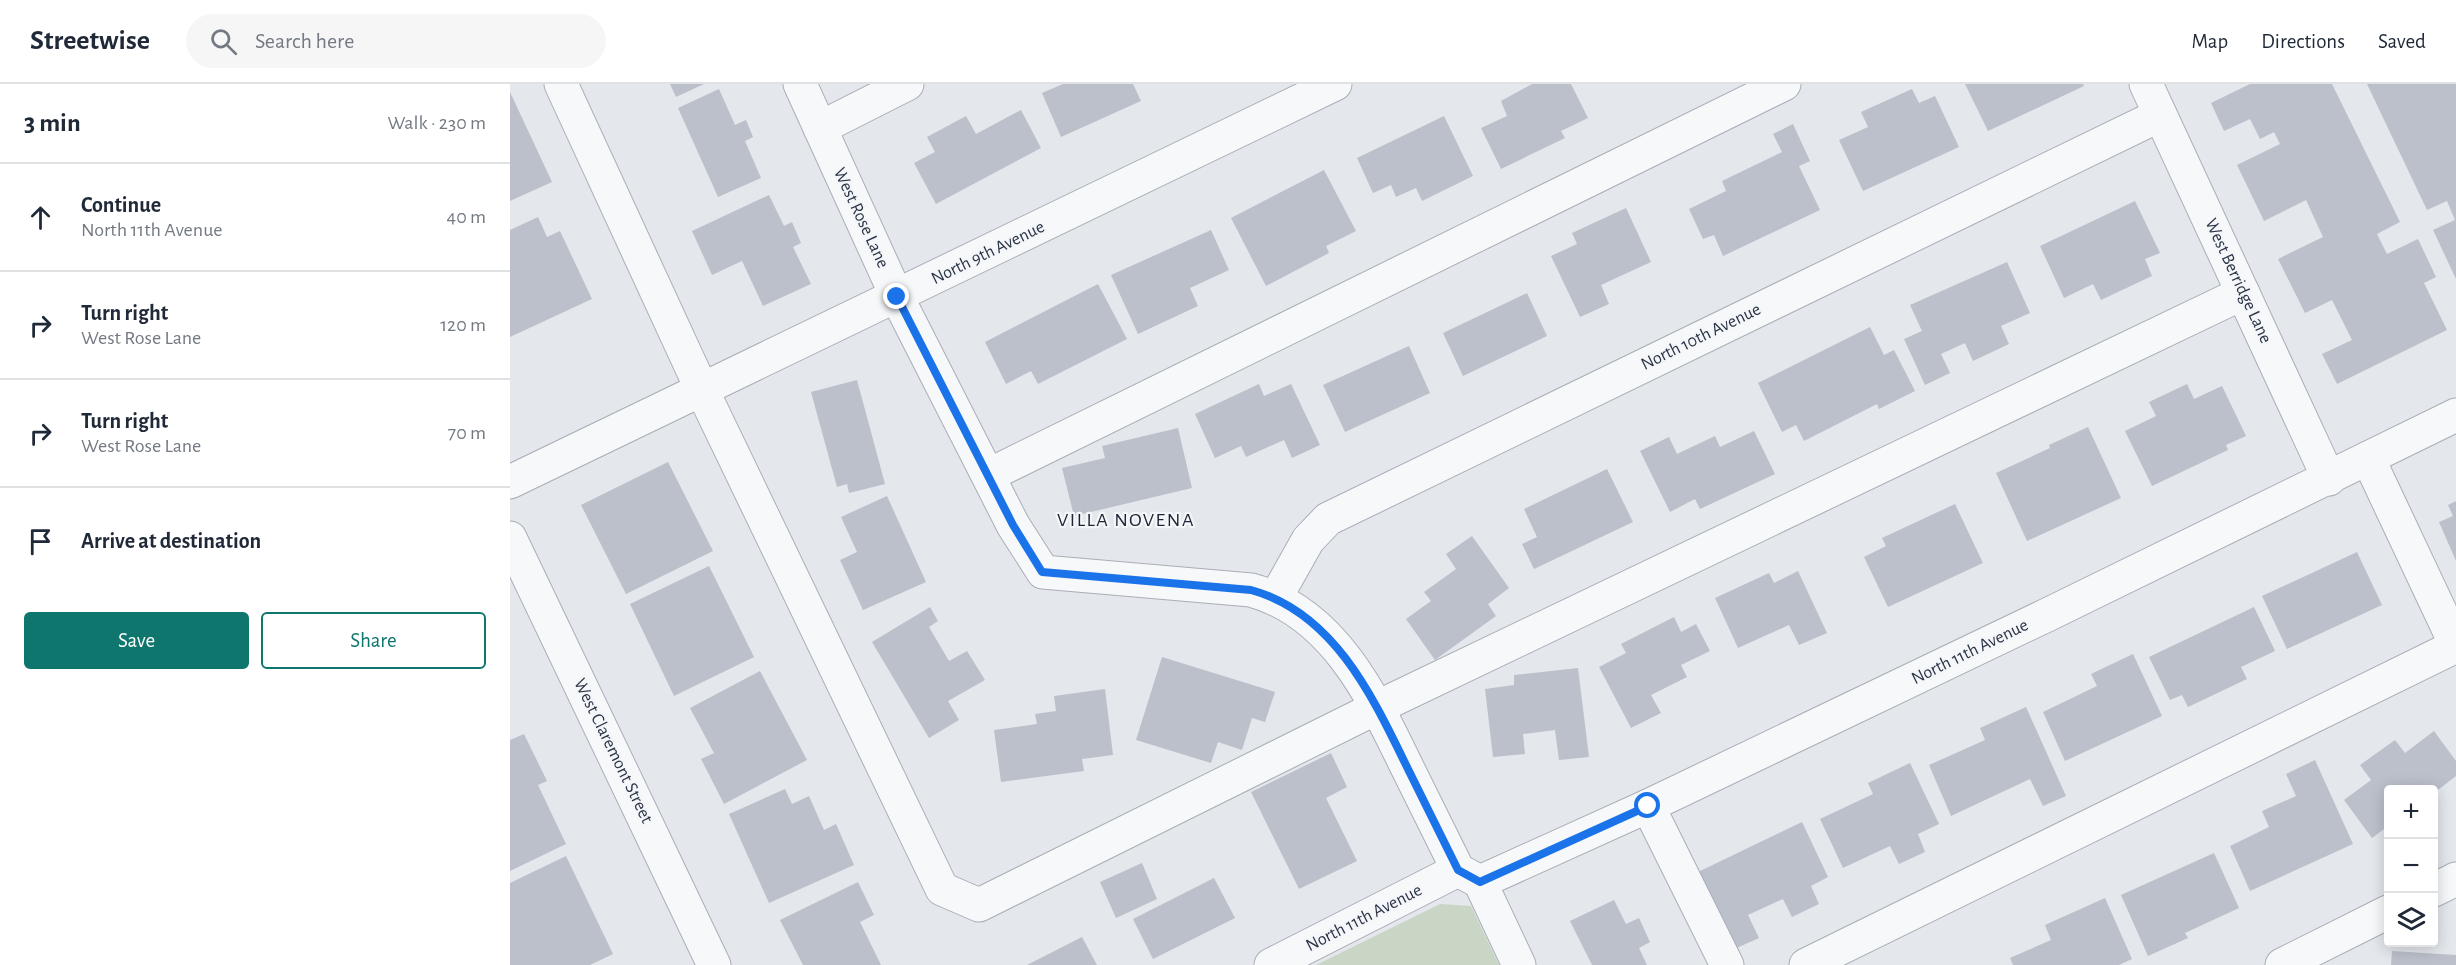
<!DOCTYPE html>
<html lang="en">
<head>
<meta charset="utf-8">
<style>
  body { margin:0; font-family:"Alegreya Sans",sans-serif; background:#f6f6f7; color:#1f2937 }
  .controls { position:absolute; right:18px; bottom:18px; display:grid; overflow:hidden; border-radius:6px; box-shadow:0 3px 15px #0003 }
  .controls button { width:54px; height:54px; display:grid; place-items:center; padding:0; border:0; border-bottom:2px solid #e0e1e3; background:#fff; color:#1f2937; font:30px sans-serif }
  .stop { position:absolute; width:18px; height:18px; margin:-14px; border:4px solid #1a73e8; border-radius:50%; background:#fff }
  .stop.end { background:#1a73e8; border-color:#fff; box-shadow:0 2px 6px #0008 }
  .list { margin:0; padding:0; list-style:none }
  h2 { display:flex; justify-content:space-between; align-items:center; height:78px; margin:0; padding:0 24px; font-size:26px }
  h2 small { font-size:20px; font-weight:400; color:#747a83 }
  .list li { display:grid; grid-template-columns:39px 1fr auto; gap:18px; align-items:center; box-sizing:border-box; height:108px; padding:0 24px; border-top:2px solid #e0e1e3 }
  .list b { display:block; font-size:22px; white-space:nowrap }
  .list p { margin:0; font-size:20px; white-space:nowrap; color:#747a83 }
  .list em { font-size:20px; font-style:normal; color:#747a83 }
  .actions { display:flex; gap:12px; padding:18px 24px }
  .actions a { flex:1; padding:14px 0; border:2px solid #0f766e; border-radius:6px; text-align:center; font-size:21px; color:#0f766e }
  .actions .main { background:#0f766e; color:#fff }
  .icon { flex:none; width:33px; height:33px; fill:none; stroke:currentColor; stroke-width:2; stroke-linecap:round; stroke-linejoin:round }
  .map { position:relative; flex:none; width:1946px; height:881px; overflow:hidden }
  header { display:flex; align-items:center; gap:36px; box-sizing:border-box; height:84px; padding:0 30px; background:#fff; border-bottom:2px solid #e0e1e3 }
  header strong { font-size:28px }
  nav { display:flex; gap:33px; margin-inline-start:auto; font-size:21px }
  .search { width:420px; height:54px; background:#f6f6f7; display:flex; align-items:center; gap:15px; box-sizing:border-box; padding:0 21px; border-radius:33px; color:#747a83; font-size:22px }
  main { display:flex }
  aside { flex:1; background:#fff }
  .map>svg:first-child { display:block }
  .green { fill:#c9d6c5 }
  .building { fill:#bbc0ca }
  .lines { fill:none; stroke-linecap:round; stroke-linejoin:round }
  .minor-casing { stroke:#a9aeb7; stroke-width:35 }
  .minor { stroke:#f7f8fa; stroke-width:33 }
  .route { stroke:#1a73e8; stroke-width:8 }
  .labels { text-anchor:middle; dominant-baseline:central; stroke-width:4.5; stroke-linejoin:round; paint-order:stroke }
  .street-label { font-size:18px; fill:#2b3445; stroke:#f4f6f9 }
  .neighbourhood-label { font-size:20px; letter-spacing:1.5px; fill:#1d2536; stroke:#f4f6f9 }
</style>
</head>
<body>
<header>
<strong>Streetwise</strong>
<div class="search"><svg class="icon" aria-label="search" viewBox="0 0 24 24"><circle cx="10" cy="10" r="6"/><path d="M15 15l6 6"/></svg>Search here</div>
<nav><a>Map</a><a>Directions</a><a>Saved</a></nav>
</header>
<main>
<aside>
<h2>3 min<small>Walk · 230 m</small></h2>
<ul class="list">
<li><svg class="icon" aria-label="ahead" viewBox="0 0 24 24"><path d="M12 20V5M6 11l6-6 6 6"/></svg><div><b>Continue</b><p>North 11th Avenue</p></div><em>40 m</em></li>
<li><svg class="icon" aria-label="right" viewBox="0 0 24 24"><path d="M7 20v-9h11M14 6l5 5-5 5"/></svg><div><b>Turn right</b><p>West Rose Lane</p></div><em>120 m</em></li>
<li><svg class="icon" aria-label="right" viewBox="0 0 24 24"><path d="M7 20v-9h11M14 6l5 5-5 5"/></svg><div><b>Turn right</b><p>West Rose Lane</p></div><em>70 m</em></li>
<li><svg class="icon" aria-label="arrive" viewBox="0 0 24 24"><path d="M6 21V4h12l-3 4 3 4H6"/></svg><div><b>Arrive at destination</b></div></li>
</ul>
<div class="actions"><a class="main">Save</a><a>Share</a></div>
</aside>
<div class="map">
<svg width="1946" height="881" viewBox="0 0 1946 881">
  <rect width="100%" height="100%" fill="#e4e7ec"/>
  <path class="green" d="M 930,820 L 961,822 L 989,881 L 806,881 Z"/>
  <g class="building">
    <path d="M 160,0 L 194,0 L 166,13 Z"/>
    <path d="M 553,0 L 623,0 L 631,17 L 551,53 L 532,9 Z"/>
    <path d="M 1022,0 L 1061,0 L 1078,34 L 1051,47 L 1055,54 L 991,85 L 971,44 L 997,32 L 991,17 Z"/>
    <path d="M 1455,0 L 1573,0 L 1574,2 L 1478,47 Z"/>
    <path d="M 1740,0 L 1822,0 L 1890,138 L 1867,150 L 1877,170 L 1908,155 L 1926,193 L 1914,199 L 1937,246 L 1827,300 L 1812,270 L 1842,256 L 1822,216 L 1795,229 L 1768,175 L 1813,153 L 1796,116 L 1754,137 L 1727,81 L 1770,60 L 1764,48 L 1750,55 L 1740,35 L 1714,47 L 1701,19 Z"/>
    <path d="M 1857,0 L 1946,0 L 1946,195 L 1923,146 L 1945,136 L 1937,117 L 1917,126 Z"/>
    <path d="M 209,5 L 225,41 L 236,36 L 243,53 L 235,57 L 251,94 L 208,113 L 168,24 Z"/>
    <path d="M 1402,5 L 1409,19 L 1425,12 L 1449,63 L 1353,107 L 1329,56 L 1358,43 L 1351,28 Z"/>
    <path d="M 0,8 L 42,98 L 0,117 Z"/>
    <path d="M 511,26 L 531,64 L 426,120 L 404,79 L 425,68 L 417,53 L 456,32 L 466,50 Z"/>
    <path d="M 934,32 L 963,92 L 912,117 L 906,104 L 886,113 L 881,101 L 863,109 L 847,74 Z"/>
    <path d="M 1283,40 L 1300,77 L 1289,82 L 1310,126 L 1213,172 L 1204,151 L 1193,155 L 1179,125 L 1216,107 L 1212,97 L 1272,68 L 1263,50 Z"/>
    <path d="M 814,86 L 846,147 L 816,162 L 819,169 L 756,202 L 721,134 Z"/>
    <path d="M 259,111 L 274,142 L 282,138 L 291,159 L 283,163 L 301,200 L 253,222 L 232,177 L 202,191 L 182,147 Z"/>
    <path d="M 1625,117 L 1650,169 L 1635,175 L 1642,192 L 1591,216 L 1583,200 L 1554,214 L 1530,162 Z"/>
    <path d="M 1116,124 L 1141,178 L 1091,201 L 1099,220 L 1070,233 L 1041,172 L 1067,160 L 1062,149 Z"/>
    <path d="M 28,133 L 37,153 L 50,147 L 82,215 L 0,253 L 0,146 Z"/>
    <path d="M 701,146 L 719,186 L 680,204 L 688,222 L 628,250 L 601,191 Z"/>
    <path d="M 1497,178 L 1520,229 L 1491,242 L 1499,260 L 1463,277 L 1455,259 L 1431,270 L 1440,289 L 1415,301 L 1394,255 L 1412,247 L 1400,221 Z"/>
    <path d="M 588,200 L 617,255 L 528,300 L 521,287 L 496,300 L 475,258 Z"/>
    <path d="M 1017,209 L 1037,252 L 953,292 L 933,249 Z"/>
    <path d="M 1360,243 L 1374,271 L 1384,266 L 1405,307 L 1369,325 L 1367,320 L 1294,357 L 1286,341 L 1272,348 L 1248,299 Z"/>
    <path d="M 899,262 L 920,309 L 835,348 L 813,301 Z"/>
    <path d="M 347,296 L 375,400 L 339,409 L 337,400 L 327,403 L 301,308 Z"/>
    <path d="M 749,300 L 754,312 L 781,300 L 810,361 L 782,374 L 774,356 L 736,373 L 731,362 L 705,374 L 685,330 Z"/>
    <path d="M 1677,300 L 1684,315 L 1712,302 L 1736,352 L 1716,361 L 1718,366 L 1642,402 L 1615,347 L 1646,332 L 1639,318 Z"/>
    <path d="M 1578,343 L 1611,414 L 1517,457 L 1486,389 L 1540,364 L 1539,361 Z"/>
    <path d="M 668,344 L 682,404 L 564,432 L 552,384 L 595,374 L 592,362 Z"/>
    <path d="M 1244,347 L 1265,390 L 1190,425 L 1185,415 L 1160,428 L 1130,367 L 1159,353 L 1167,370 L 1205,352 L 1210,363 Z"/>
    <path d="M 158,378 L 203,467 L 116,510 L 71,421 Z"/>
    <path d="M 1097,385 L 1123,438 L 1024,485 L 1012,460 L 1027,453 L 1014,425 Z"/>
    <path d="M 377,412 L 416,498 L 353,526 L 330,476 L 347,468 L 331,433 Z"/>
    <path d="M 1946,417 L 1946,477 L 1929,438 L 1943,432 L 1938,421 Z"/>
    <path d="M 1445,420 L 1473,479 L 1378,523 L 1354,473 L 1376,462 L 1372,454 Z"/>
    <path d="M 962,452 L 999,504 L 978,520 L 986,532 L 925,576 L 896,535 L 921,517 L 914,508 L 946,485 L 936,470 Z"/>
    <path d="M 1847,468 L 1872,521 L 1777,565 L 1752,512 Z"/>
    <path d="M 199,482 L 244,573 L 164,612 L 120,520 Z"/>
    <path d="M 1288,487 L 1317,549 L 1289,561 L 1279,541 L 1228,564 L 1205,514 L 1259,489 L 1264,499 Z"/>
    <path d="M 420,523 L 428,537 L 419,543 L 439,577 L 457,567 L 475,596 L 438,617 L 449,636 L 419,654 L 362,558 Z"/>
    <path d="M 1744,523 L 1765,567 L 1731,583 L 1737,595 L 1678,623 L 1672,611 L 1660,616 L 1639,573 Z"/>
    <path d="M 1164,533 L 1171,548 L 1186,540 L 1200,567 L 1171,581 L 1177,593 L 1141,611 L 1151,629 L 1121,644 L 1089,583 L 1116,569 L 1111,560 Z"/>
    <path d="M 1623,570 L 1652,632 L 1555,677 L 1533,628 L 1587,602 L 1581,590 Z"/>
    <path d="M 652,573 L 765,608 L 755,638 L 742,634 L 732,666 L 708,658 L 701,679 L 626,656 Z"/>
    <path d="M 1068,584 L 1079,673 L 1049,676 L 1045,646 L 1013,650 L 1015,670 L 983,673 L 975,605 L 1004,601 L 1004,591 Z"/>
    <path d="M 250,587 L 297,676 L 214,720 L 191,675 L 204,669 L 180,624 Z"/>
    <path d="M 595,605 L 603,671 L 572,675 L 574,687 L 491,698 L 484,646 L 527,640 L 525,630 L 546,627 L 544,612 Z"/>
    <path d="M 1516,623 L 1556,712 L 1533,722 L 1520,695 L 1441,732 L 1419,681 L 1475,656 L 1470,644 Z"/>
    <path d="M 1924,647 L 1946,677 L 1946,692 L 1924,709 L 1924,706 L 1878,706 L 1878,742 L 1862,754 L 1834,716 L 1861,696 L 1850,681 L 1885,656 L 1895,669 Z"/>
    <path d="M 14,650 L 37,697 L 28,701 L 56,760 L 0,787 L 0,656 Z"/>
    <path d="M 821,669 L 837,703 L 816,714 L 847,777 L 789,805 L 741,708 Z"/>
    <path d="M 1805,676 L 1843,760 L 1740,807 L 1720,762 L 1759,743 L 1752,727 L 1786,712 L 1776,690 Z"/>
    <path d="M 1400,679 L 1429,740 L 1408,750 L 1415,768 L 1389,780 L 1380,762 L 1333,784 L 1310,735 L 1363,710 L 1358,699 Z"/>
    <path d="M 275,705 L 282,720 L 299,712 L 314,746 L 326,740 L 344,781 L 259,819 L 219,730 Z"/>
    <path d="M 1292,738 L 1318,793 L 1301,802 L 1309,820 L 1282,833 L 1273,815 L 1238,831 L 1249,854 L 1222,866 L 1186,789 Z"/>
    <path d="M 1704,769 L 1729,824 L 1675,849 L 1678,854 L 1638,872 L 1611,811 Z"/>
    <path d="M 56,772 L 103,870 L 80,881 L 0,881 L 0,799 Z"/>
    <path d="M 632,779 L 647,815 L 606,834 L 590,798 Z"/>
    <path d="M 704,794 L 725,834 L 643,875 L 623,835 Z"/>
    <path d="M 348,798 L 364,831 L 350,838 L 371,881 L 293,881 L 270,836 Z"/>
    <path d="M 1595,814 L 1622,875 L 1609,881 L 1503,881 L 1500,874 L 1541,856 L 1535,841 Z"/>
    <path d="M 1104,816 L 1116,840 L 1129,834 L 1140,858 L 1129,864 L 1137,881 L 1082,881 L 1060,837 Z"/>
    <path d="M 572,853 L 587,881 L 517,881 Z"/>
    <path d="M 1882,867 L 1946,871 L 1946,881 L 1881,881 Z"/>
  </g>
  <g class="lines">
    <g class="minor-casing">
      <g id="minor">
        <path d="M 51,0 L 192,306 L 432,805 L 469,821 L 868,623 L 1733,209"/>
        <path d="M 290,0 L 387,213 L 503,441 L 533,488 L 741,506 C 822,528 861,609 895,679 C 913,715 930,750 948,786 L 970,798 L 1009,881"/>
        <path d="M 1636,0 L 1819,395"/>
        <path d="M 310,44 L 397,0"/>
        <path d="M 1858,374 L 1946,561"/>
        <path d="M 479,391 L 1274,0"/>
        <path d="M 0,398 L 825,0"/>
        <path d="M 0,454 L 204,881"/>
        <path d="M 766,513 L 798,456 L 818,435 L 1650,31"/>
        <path d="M 1138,722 L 1217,881"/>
        <path d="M 970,798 L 1138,722 L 1537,531 L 1946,331"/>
        <path d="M 1924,806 L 1946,795"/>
        <path d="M 761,881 L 948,786"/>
        <path d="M 1296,881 L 1946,562"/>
        <path d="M 1772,881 L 1878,828"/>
      </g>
    </g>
    <use href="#minor" class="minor"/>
  </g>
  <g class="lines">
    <path class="route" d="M 387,213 L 503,441 L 532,488 L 741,506 C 822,528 861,609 895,679 C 913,715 930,750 948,786 L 970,798 L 1138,722"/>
  </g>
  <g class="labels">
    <g class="street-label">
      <text transform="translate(351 134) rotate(65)">West Rose Lane</text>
      <text transform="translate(478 169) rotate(-26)">North 9th Avenue</text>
      <text transform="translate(1728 197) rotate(65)">West Berridge Lane</text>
      <text transform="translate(1191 253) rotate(-26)">North 10th Avenue</text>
      <text transform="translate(1460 568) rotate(-26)">North 11th Avenue</text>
      <text transform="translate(103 667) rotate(64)">West Claremont Street</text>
      <text transform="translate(854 834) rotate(-27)">North 11th Avenue</text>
    </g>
    <g class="neighbourhood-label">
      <text x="616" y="436">VILLA NOVENA</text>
    </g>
  </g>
</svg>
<div class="controls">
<button>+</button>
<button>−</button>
<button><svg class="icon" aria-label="layers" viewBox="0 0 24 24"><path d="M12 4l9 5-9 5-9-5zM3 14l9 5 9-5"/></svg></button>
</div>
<div class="stop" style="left:1138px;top:722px"></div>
<div class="stop end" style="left:387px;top:213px"></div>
</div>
</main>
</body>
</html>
